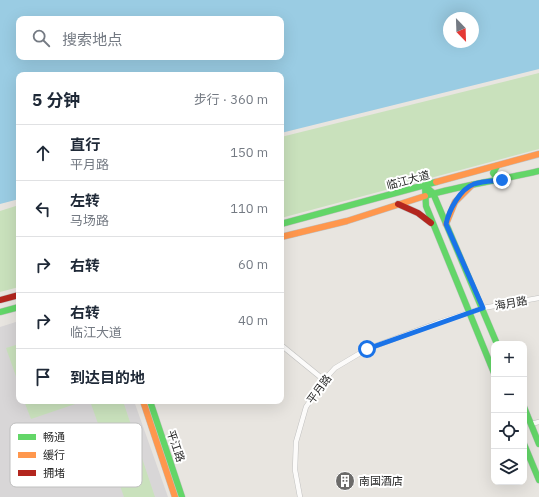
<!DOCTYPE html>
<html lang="zh">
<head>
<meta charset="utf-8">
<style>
  body { margin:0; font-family:"IBM Plex Sans","Noto Sans SC",sans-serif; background:#f2f2f3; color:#1f2937 }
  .controls { position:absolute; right:12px; bottom:12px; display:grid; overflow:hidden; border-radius:8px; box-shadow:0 4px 16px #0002 }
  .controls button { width:36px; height:36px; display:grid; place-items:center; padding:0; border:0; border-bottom:1px solid #e0e1e3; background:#fff; color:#1f2937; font:20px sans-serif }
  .compass { position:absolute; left:443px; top:12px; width:36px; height:36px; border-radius:50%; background:#fff; box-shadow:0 4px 16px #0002; rotate:157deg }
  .stop { position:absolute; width:12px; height:12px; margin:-9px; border:3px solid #1a73e8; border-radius:50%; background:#fff }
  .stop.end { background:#1a73e8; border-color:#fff; box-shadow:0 1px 4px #0008 }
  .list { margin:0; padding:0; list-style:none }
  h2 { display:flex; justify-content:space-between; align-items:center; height:52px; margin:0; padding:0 16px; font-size:17px }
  h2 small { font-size:13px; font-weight:400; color:#747a83 }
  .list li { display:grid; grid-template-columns:26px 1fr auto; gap:12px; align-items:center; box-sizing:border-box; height:56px; padding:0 16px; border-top:1px solid #e0e1e3 }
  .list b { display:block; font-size:15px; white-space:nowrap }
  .list p { margin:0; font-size:13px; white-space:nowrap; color:#747a83 }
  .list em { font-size:13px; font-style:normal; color:#747a83 }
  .icon { flex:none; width:22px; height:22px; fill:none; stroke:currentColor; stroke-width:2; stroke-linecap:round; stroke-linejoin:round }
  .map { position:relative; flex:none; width:539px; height:497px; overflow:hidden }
  .search { position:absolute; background:#fff; box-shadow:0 4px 16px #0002; left:16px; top:16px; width:268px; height:44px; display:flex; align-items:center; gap:10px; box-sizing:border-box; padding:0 14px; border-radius:8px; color:#747a83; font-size:15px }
  .panel { position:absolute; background:#fff; box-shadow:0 4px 16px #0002; left:16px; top:72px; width:268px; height:332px; border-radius:8px }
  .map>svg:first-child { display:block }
  .industrial { fill:#d8d6d7 }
  .green { fill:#c9e1bc }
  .water { fill:#9acce3; fill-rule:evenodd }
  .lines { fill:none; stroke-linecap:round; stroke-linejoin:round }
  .street-casing { stroke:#c1c1c0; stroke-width:5.5 }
  .fast-casing { stroke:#c1c1c0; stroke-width:7 }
  .slow-casing { stroke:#c1c1c0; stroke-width:7 }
  .jam-casing { stroke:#c1c1c0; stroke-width:7 }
  .street { stroke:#fcfbfa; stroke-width:4.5 }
  .fast { stroke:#63d668; stroke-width:6 }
  .slow { stroke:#ff974d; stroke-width:6 }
  .jam { stroke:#b3261e; stroke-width:6 }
  .route { stroke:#1a73e8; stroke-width:5 }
  .labels { text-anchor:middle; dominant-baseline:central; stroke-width:4; stroke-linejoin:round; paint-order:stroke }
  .street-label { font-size:11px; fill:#2a2a2a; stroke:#fff }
  .poi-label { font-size:11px; fill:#2a2a2a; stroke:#fff; text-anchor:start }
  .key { fill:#fff; stroke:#bfbfbf; stroke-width:1 }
  .key-label { font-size:11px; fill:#2a2a2a }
</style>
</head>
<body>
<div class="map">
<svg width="539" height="497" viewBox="0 0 539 497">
  <rect width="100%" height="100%" fill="#e8e5e0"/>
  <path class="industrial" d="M 19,321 L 19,401 L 134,401 L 168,497 L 0,497 L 0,327 Z"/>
  <g class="green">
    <path d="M 539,73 L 539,149 L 281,218 L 281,137 Z"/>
    <path d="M 19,205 L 19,287 L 0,292 L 0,211 Z"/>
    <path d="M 19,344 L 19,385 L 6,348 Z"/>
    <path d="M 24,401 L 84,401 L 31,419 Z"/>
    <path d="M 90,401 L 123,401 L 155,497 L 124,497 Z"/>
  </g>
  <path class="water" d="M 0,0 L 539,0 L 539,69 L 281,133 L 281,75 L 19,75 L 19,199 L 0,204 ZM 449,18 L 473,18 L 473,42 L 449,42 ZM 19,19 L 281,19 L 281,57 L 19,57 Z"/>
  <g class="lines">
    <g class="street-casing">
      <g id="street">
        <path d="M 281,345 L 324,380"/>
        <path d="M 531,424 L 539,422"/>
        <path d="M 300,497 L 295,470 L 296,442 L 306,407 L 324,380 L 335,368 L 367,349 L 437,323 L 483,308 L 539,298"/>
      </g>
    </g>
    <g class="fast-casing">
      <g id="fast">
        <path d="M 497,166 L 493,173 L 498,179 L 502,180"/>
        <path d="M 425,186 L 426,206 L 494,373"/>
        <path d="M 425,186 L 433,193 L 497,344"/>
        <path d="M 425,196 C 462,185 501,180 539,171"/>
        <path d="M 281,224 L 436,182"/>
        <path d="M 0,312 L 19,307"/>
        <path d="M 150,401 L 182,497"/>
        <path d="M 524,407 L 539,444"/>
        <path d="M 524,444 L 539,480"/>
      </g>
    </g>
    <g class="slow-casing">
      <g id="slow">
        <path d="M 436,182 L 539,154"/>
        <path d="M 446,224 L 455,202 L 472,185"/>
        <path d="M 281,237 L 347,221 L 425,196"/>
        <path d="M 143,401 L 175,497"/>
      </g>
    </g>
    <g class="jam-casing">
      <g id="jam">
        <path d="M 398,204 L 418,213 L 431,223"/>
        <path d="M 0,300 L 19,295"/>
      </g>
    </g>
    <use href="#street" class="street"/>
    <use href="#fast" class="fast"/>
    <use href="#slow" class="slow"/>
    <use href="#jam" class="jam"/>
  </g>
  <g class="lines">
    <path class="route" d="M 367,349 L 483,308 L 446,224 C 449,210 460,189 474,184 C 482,181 493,181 502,180"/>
  </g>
  <defs>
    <g id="building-disc" transform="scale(1)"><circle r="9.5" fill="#6c6b6a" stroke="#fff"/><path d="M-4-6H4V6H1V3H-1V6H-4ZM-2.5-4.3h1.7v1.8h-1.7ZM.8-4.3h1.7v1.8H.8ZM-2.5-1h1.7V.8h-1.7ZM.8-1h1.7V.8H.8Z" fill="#fff"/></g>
  </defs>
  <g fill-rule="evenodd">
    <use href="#building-disc" x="345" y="481"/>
  </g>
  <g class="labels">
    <g class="street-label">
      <text transform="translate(408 180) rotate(-15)">临江大道</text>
      <text transform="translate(511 303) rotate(-10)">海月路</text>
      <text transform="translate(319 389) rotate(-54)">平月路</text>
      <text transform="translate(176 446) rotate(71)">平江路</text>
    </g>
    <g class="poi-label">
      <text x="359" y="481">南国酒店</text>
    </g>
  </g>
  <rect x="10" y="423" width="132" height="64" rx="6" class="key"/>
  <rect x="18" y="434" width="18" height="6" fill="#63d668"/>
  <rect x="18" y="452" width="18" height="6" fill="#ff974d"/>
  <rect x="18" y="470" width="18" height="6" fill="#b3261e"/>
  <g class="key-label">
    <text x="43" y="441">畅通</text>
    <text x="43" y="459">缓行</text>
    <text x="43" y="477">拥堵</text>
  </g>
</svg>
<div class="controls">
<button>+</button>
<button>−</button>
<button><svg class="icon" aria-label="locate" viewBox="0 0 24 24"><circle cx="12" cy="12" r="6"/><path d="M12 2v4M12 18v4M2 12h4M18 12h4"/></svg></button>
<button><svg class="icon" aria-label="layers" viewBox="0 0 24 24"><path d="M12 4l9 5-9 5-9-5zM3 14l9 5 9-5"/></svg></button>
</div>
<svg class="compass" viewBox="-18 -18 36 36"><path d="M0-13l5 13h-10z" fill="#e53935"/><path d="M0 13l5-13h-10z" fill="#747a83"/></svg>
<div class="stop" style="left:367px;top:349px"></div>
<div class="stop end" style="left:502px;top:180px"></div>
<div class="search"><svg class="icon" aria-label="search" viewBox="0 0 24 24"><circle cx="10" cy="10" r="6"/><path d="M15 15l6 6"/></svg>搜索地点</div>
<section class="panel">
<h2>5 分钟<small>步行 · 360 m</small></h2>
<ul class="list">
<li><svg class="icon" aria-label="ahead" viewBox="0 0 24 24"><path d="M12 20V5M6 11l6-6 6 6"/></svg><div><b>直行</b><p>平月路</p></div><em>150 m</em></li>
<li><svg class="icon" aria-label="left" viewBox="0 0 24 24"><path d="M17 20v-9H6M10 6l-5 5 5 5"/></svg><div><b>左转</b><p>马场路</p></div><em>110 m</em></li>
<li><svg class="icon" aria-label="right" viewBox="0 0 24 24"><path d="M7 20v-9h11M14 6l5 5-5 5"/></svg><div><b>右转</b></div><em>60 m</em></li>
<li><svg class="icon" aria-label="right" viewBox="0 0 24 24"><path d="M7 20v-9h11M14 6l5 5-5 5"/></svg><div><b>右转</b><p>临江大道</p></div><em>40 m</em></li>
<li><svg class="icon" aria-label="arrive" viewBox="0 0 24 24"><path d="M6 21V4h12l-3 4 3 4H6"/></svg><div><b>到达目的地</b></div></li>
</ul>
</section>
</div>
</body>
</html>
